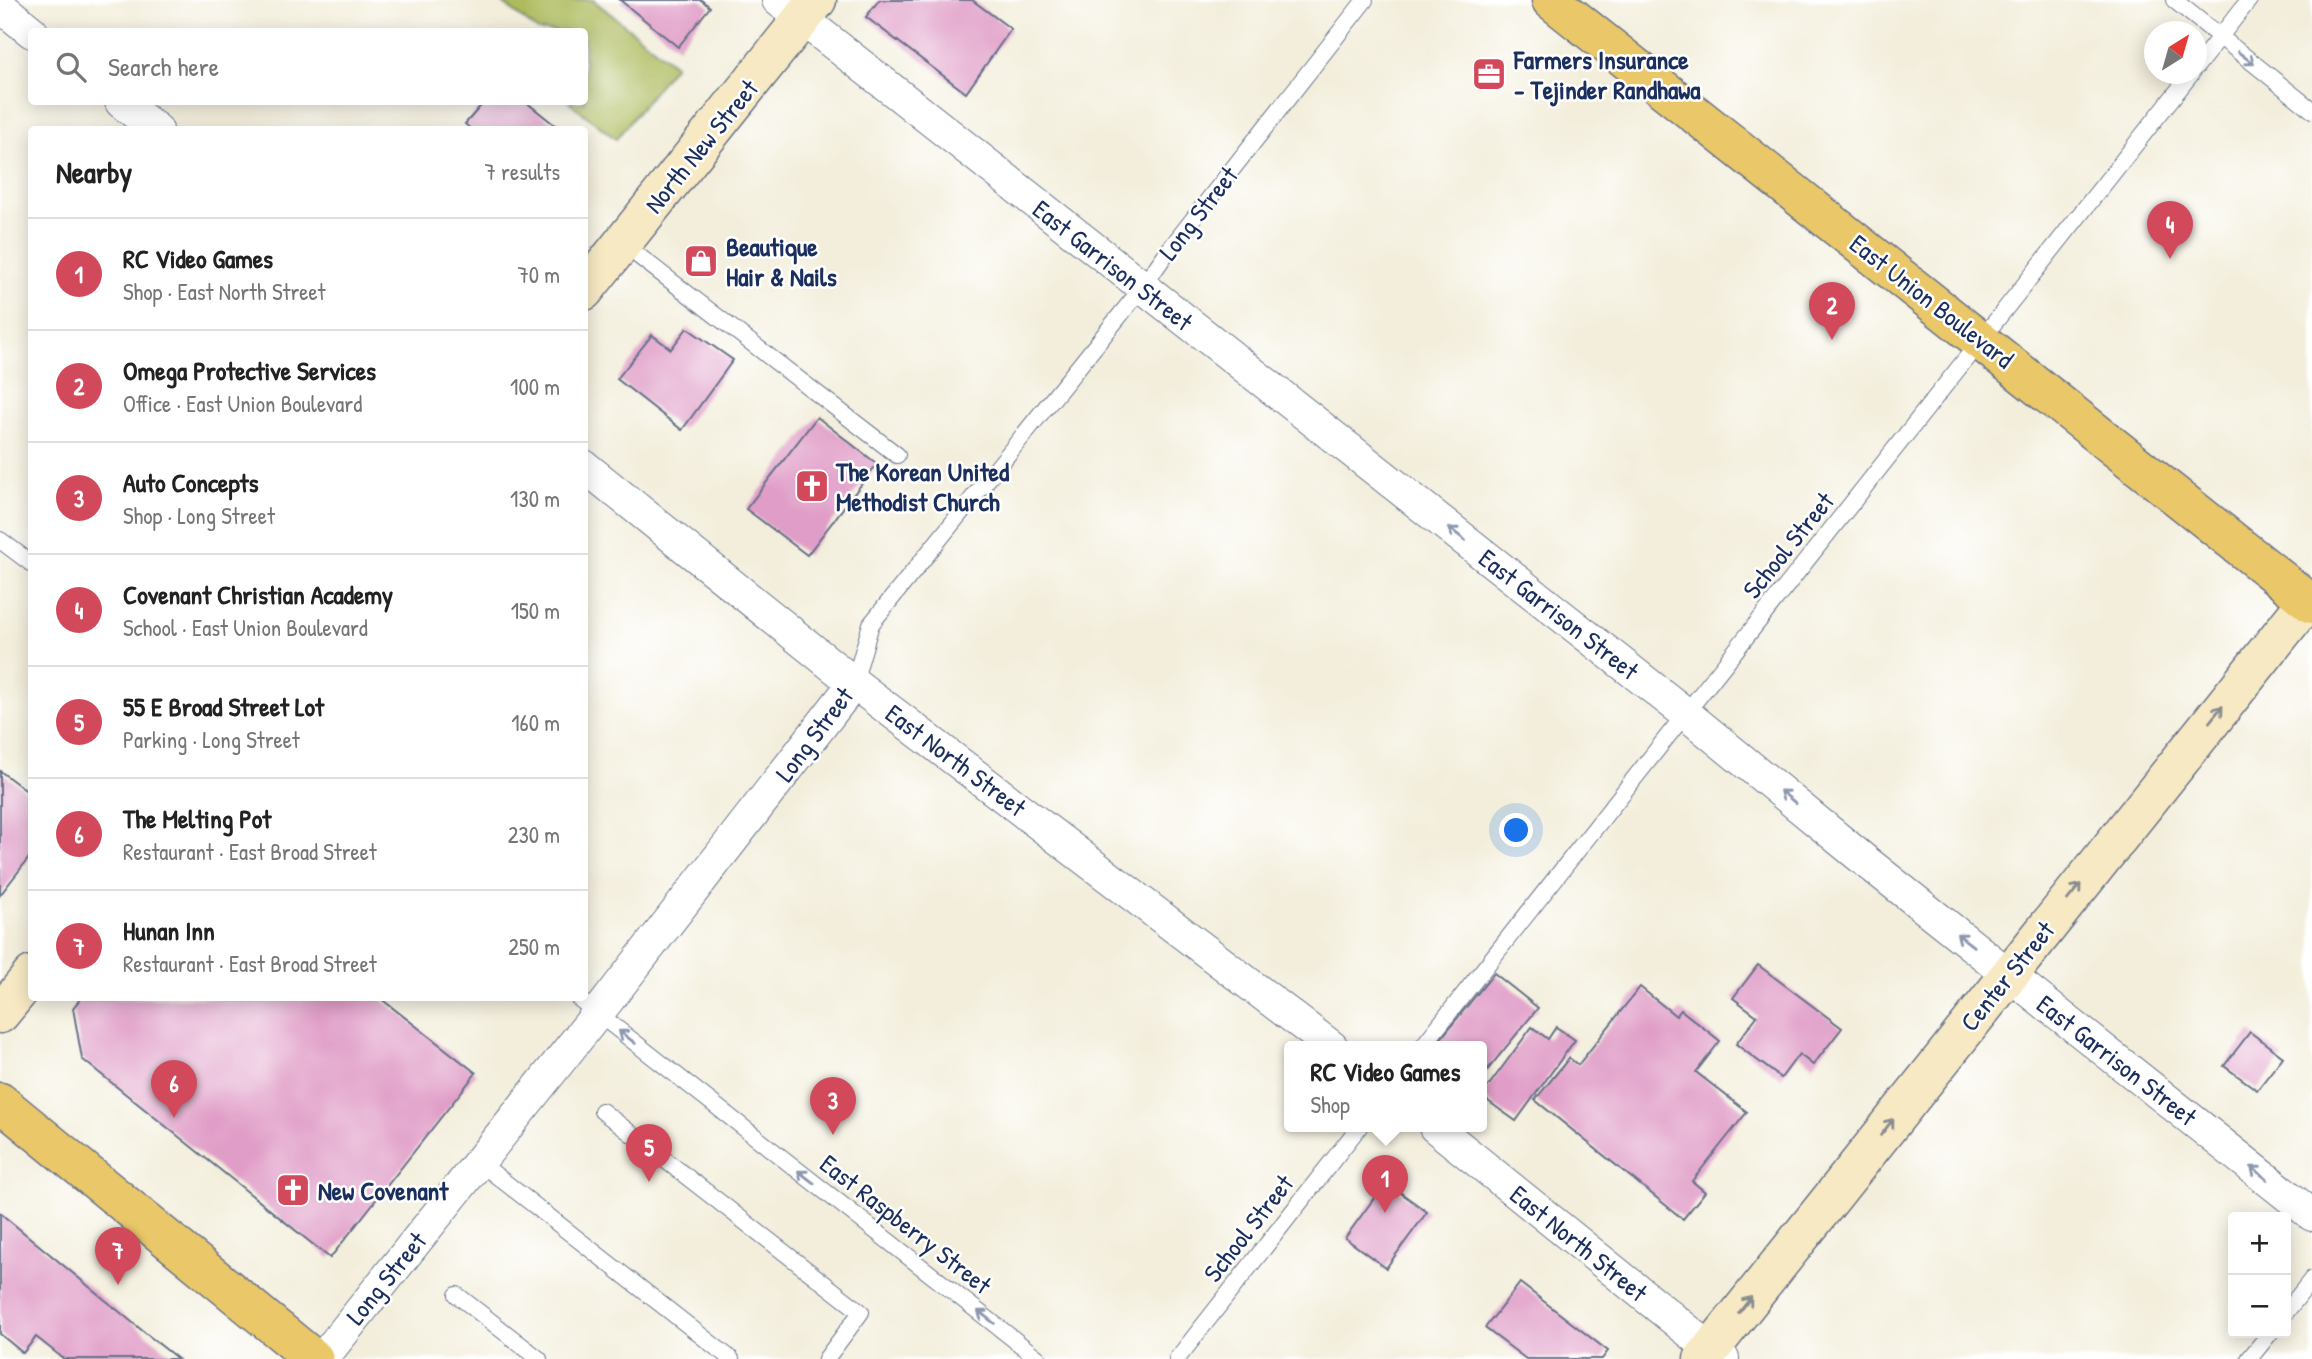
<!DOCTYPE html>
<html lang="en">
<head>
<meta charset="utf-8">
<style>
  body { margin:0; font-family:"Patrick Hand",sans-serif; background:#f6f6f6; color:#222 }
  .controls { position:absolute; right:21px; bottom:21px; display:grid; overflow:hidden; border-radius:7px; box-shadow:0 4px 18px #0003 }
  .controls button { width:63px; height:63px; display:grid; place-items:center; padding:0; border:0; border-bottom:2px solid #e0e0e0; background:#fff; color:#222; font:35px sans-serif }
  .compass { position:absolute; left:2144px; top:21px; width:63px; height:63px; border-radius:50%; background:#fff; box-shadow:0 4px 18px #0003; rotate:37deg }
  .you { position:absolute; left:1517px; top:831px; width:24px; height:24px; margin:-18px; border:5px solid #fff; border-radius:50%; background:#1a73e8; box-shadow:0 0 0 10px #1a73e833 }
  .badge { display:grid; place-items:center; width:46px; height:46px; border-radius:50%; background:#d1495b; color:#fff; font-size:23px; font-weight:700 }
  .pin { position:absolute; translate:-50% -58px; filter:drop-shadow(0 2px 4px #0008) }
  .pin::after { content:''; position:absolute; top:37px; width:24px; height:21px; background:inherit; clip-path:polygon(0 0,100% 0,50% 100%) }
  .popup { position:absolute; left:1284px; top:1041px; width:203px; height:91px; box-sizing:border-box; display:grid; place-content:center; border-radius:7px; background:#fff; filter:drop-shadow(0 2px 5px #0005); font-size:23px; white-space:nowrap; color:#767676 }
  .popup b { font-size:26px; color:#222 }
  .popup::after { content:''; position:absolute; left:50%; top:100%; margin-left:-14px; border:14px solid transparent; border-top-color:#fff }
  .list { margin:0; padding:0; list-style:none }
  h2 { display:flex; justify-content:space-between; align-items:center; height:91px; margin:0; padding:0 28px; font-size:30px }
  h2 small { font-size:23px; font-weight:400; color:#767676 }
  .list li { display:grid; grid-template-columns:46px 1fr auto; gap:21px; align-items:center; box-sizing:border-box; height:112px; padding:0 28px; border-top:2px solid #e0e0e0 }
  .list b { display:block; font-size:26px; white-space:nowrap }
  .list p { margin:0; font-size:23px; white-space:nowrap; color:#767676 }
  .list em { font-size:23px; font-style:normal; color:#767676 }
  .icon { flex:none; width:38px; height:38px; fill:none; stroke:currentColor; stroke-width:2; stroke-linecap:round; stroke-linejoin:round }
  .map { position:relative; flex:none; width:2312px; height:1359px; overflow:hidden }
  .search { position:absolute; background:#fff; box-shadow:0 4px 18px #0003; left:28px; top:28px; width:560px; height:77px; display:flex; align-items:center; gap:18px; box-sizing:border-box; padding:0 24px; border-radius:7px; color:#767676; font-size:26px }
  .panel { position:absolute; background:#fff; box-shadow:0 4px 18px #0003; left:28px; top:126px; width:560px; height:875px; border-radius:7px }
  .map>svg:first-child { display:block }
  .green { fill:#adbb5d; stroke:#64755e; stroke-width:2 }
  .building { fill:#e09dc7 }
  .lines { fill:none; stroke-linecap:round; stroke-linejoin:round }
  .service-casing { stroke:#67728a; stroke-width:18 }
  .minor-casing { stroke:#67728a; stroke-width:34 }
  .secondary-casing { stroke:#67728a; stroke-width:41 }
  .primary-casing { stroke:#67728a; stroke-width:41 }
  .service { stroke:#fff; stroke-width:16 }
  .minor { stroke:#fff; stroke-width:32 }
  .secondary { stroke:#f7e9c3; stroke-width:38 }
  .primary { stroke:#eac769; stroke-width:38 }
  .oneway { stroke:#8d97ae }
  .oneway2 { stroke:#898c90 }
  .labels { text-anchor:middle; dominant-baseline:central; stroke-width:5; stroke-linejoin:round; paint-order:stroke }
  .poi-label { font-size:26px; font-weight:bold; fill:#1b2f5e; stroke:#fff; text-anchor:start }
  .street-label { font-size:26px; fill:#1b2f5e; stroke:#fff }
</style>
</head>
<body>
<div class="map">
<svg width="2312" height="1359" viewBox="0 0 2312 1359">
  <rect width="100%" height="100%" fill="#fff"/>
  <filter id="ink" filterUnits="userSpaceOnUse"><feTurbulence type="fractalNoise" baseFrequency=".0143" numOctaves="2"/><feDisplacementMap in="SourceGraphic" scale="14" xChannelSelector="R" yChannelSelector="G"/><feConvolveMatrix kernelMatrix="1 2 1 2 8 2 1 2 1" color-interpolation-filters="sRGB"/></filter>
  <filter id="wash" filterUnits="userSpaceOnUse"><feTurbulence type="fractalNoise" baseFrequency=".00686" numOctaves="4" result="noise"/><feDisplacementMap in="SourceGraphic" scale="28" xChannelSelector="R" yChannelSelector="G"/><feGaussianBlur stdDeviation="1.57" result="paint"/><feColorMatrix in="noise" values="0 0 0 0 0 0 0 0 0 0 0 0 0 0 0 0 0 1.4 0 .05"/><feComposite in="paint" operator="in"/></filter>
  <g filter="url(#wash)">
    <rect width="100%" height="100%" fill="#f3eedb"/>
    <path class="green" d="M 499,0 L 593,0 L 675,65 L 616,139 L 569,102 L 584,102 L 584,32 L 538,31 Z"/>
    <g id="blocks">
      <g class="building">
        <path d="M 620,0 L 701,0 L 710,7 L 678,47 Z"/>
        <path d="M 879,0 L 972,0 L 1011,29 L 966,93 L 866,17 Z"/>
        <path d="M 484,102 L 526,102 L 561,130 L 472,130 L 465,124 Z"/>
        <path d="M 687,328 L 733,360 L 682,430 L 617,379 L 652,335 L 671,349 Z"/>
        <path d="M 817,417 L 877,464 L 807,555 L 746,509 Z"/>
        <path d="M 0,771 L 32,795 L 32,854 L 0,895 Z"/>
        <path d="M 1758,965 L 1842,1028 L 1813,1065 L 1799,1054 L 1781,1078 L 1736,1044 L 1757,1016 L 1733,998 Z"/>
        <path d="M 1494,973 L 1538,1008 L 1481,1078 L 1481,1047 L 1434,1047 Z"/>
        <path d="M 1640,987 L 1676,1016 L 1681,1010 L 1720,1041 L 1696,1072 L 1747,1112 L 1692,1181 L 1705,1192 L 1683,1219 L 1535,1100 L 1569,1058 L 1578,1065 Z"/>
        <path d="M 81,998 L 380,998 L 476,1073 L 330,1258 L 82,1059 L 73,1008 Z"/>
        <path d="M 1532,1027 L 1548,1039 L 1556,1027 L 1575,1040 L 1516,1121 L 1481,1096 Z"/>
        <path d="M 2250,1032 L 2283,1057 L 2257,1090 L 2224,1066 Z"/>
        <path d="M 1386,1182 L 1427,1212 L 1386,1268 L 1345,1238 Z"/>
        <path d="M 0,1213 L 144,1332 L 178,1359 L 64,1359 L 36,1337 L 23,1353 L 0,1334 Z"/>
        <path d="M 1520,1283 L 1608,1351 L 1602,1359 L 1526,1359 L 1485,1328 Z"/>
      </g>
    </g>
  </g>
  <g filter="url(#ink)">
    <use href="#blocks" fill-opacity="0" stroke="#67728a" stroke-width="2"/>
    <g class="lines">
      <g class="service-casing">
        <g id="service">
          <path d="M 2174,0 L 2312,110"/>
          <path d="M 2196,67 L 2249,0"/>
          <path d="M 623,244 L 897,455"/>
          <path d="M 0,540 L 32,564"/>
          <path d="M 854,683 L 871,624 L 1142,288 L 1165,255 L 1365,0"/>
          <path d="M 578,998 L 1039,1359"/>
          <path d="M 1422,1047 L 2191,74"/>
          <path d="M 602,1111 L 861,1312 L 826,1359"/>
          <path d="M 479,1162 L 731,1359"/>
          <path d="M 457,1295 L 539,1359"/>
          <path d="M 2286,1312 L 2312,1279"/>
          <path d="M 1177,1359 L 1359,1127"/>
          <path d="M 2249,1359 L 2270,1333"/>
        </g>
      </g>
      <g class="minor-casing">
        <g id="minor">
          <path d="M 778,0 L 1685,713 L 1863,859 L 2312,1215"/>
          <path d="M 0,6 L 32,32"/>
          <path d="M 121,102 L 157,130"/>
          <path d="M 584,466 L 854,683 L 1332,1047"/>
          <path d="M 1435,1127 L 1723,1359"/>
          <path d="M 322,1359 L 598,1013 L 854,683"/>
        </g>
      </g>
      <g class="secondary-casing">
        <g id="secondary">
          <path d="M 584,291 L 817,0"/>
          <path d="M 0,1014 L 32,975"/>
          <path d="M 1703,1359 L 2308,600"/>
        </g>
      </g>
      <g class="primary-casing">
        <g id="primary">
          <path d="M 1551,0 L 2312,604"/>
          <path d="M 0,1102 L 314,1359"/>
        </g>
      </g>
      <use href="#service" class="service"/>
      <use href="#minor" class="minor"/>
      <use href="#secondary" class="secondary"/>
      <use href="#primary" class="primary"/>
    </g>
    <defs><path id="oneway-shaft" d="M-6 0H5M1.5-3L5.5 0L1.5 3" fill="none" stroke-width="1.6" stroke-linecap="round" stroke-linejoin="round" transform="scale(1.75)"/></defs>
    <g class="oneway">
      <use href="#oneway-shaft" transform="translate(2246 58) rotate(38)"/>
      <use href="#oneway-shaft" transform="translate(1457 534) rotate(-142)"/>
      <use href="#oneway-shaft" transform="translate(1788 797) rotate(-141)"/>
      <use href="#oneway-shaft" transform="translate(1965 940) rotate(-142)"/>
      <use href="#oneway-shaft" transform="translate(627 1037) rotate(-142)"/>
      <use href="#oneway-shaft" transform="translate(2259 1173) rotate(-142)"/>
      <use href="#oneway-shaft" transform="translate(806 1177) rotate(-142)"/>
      <use href="#oneway-shaft" transform="translate(986 1317) rotate(-142)"/>
    </g>
    <g class="oneway2">
      <use href="#oneway-shaft" transform="translate(2216 714) rotate(-51)"/>
      <use href="#oneway-shaft" transform="translate(2074 892) rotate(-51)"/>
      <use href="#oneway-shaft" transform="translate(1887 1127) rotate(-52)"/>
      <use href="#oneway-shaft" transform="translate(1745 1305) rotate(-52)"/>
    </g>
  </g>
  <defs>
    <g id="office-square" transform="scale(1.75)"><rect x="-9" y="-9" width="18" height="18" rx="4" fill="#d1495b" stroke="#fff"/><path d="M-6-3h4V-5.5h4V-3h4V5H-6ZM-1-4.5V-3h2v-1.5ZM-6 0V1H6V0Z" fill="#fff"/></g>
    <g id="shop-square" transform="scale(1.75)"><rect x="-9" y="-9" width="18" height="18" rx="4" fill="#d1495b" stroke="#fff"/><path d="M-5-2.5h2.3a2.7 3.5 0 0 1 5.4 0H5L5.5 6h-11ZM-1.5-2.5h3a1.5 2.3 0 0 0-3 0Z" fill="#fff"/></g>
    <g id="church-square" transform="scale(1.75)"><rect x="-9" y="-9" width="18" height="18" rx="4" fill="#d1495b" stroke="#fff"/><path d="M-1.2-6h2.4v3.5h3.3v2.4h-3.3V6h-2.4V-.1h-3.3v-2.4h3.3Z" fill="#fff"/></g>
  </defs>
  <g fill-rule="evenodd">
    <use href="#office-square" x="1489" y="74"/>
    <use href="#shop-square" x="701" y="261"/>
    <use href="#church-square" x="812" y="486"/>
    <use href="#church-square" x="293" y="1190"/>
  </g>
  <g class="labels">
    <g class="poi-label">
      <text x="1514" y="59">Farmers Insurance<tspan x="1514" dy="30">- Tejinder Randhawa</tspan></text>
      <text x="726" y="246">Beautique<tspan x="726" dy="30">Hair &amp; Nails</tspan></text>
      <text x="836" y="471">The Korean United<tspan x="836" dy="30">Methodist Church</tspan></text>
      <text x="318" y="1190">New Covenant</text>
    </g>
    <g class="street-label">
      <text transform="translate(701 146) rotate(-51)">North New Street</text>
      <text transform="translate(1198 213) rotate(-52)">Long Street</text>
      <text transform="translate(1113 265) rotate(38)">East Garrison Street</text>
      <text transform="translate(1932 301) rotate(38)">East Union Boulevard</text>
      <text transform="translate(1788 545) rotate(-51)">School Street</text>
      <text transform="translate(1559 614) rotate(38)">East Garrison Street</text>
      <text transform="translate(814 734) rotate(-53)">Long Street</text>
      <text transform="translate(956 760) rotate(37)">East North Street</text>
      <text transform="translate(2007 976) rotate(-51)">Center Street</text>
      <text transform="translate(2117 1060) rotate(38)">East Garrison Street</text>
      <text transform="translate(906 1224) rotate(38)">East Raspberry Street</text>
      <text transform="translate(1248 1228) rotate(-52)">School Street</text>
      <text transform="translate(1579 1243) rotate(39)">East North Street</text>
      <text transform="translate(386 1278) rotate(-51)">Long Street</text>
    </g>
  </g>
</svg>
<div class="controls">
<button>+</button>
<button>−</button>
</div>
<svg class="compass" viewBox="-18 -18 36 36"><path d="M0-13l5 13h-10z" fill="#e53935"/><path d="M0 13l5-13h-10z" fill="#767676"/></svg>
<div class="you"></div>
<div class="pin badge" style="left:1385px;top:1213px">1</div>
<div class="popup"><b>RC Video Games</b>Shop</div>
<div class="pin badge" style="left:1832px;top:340px">2</div>
<div class="pin badge" style="left:833px;top:1135px">3</div>
<div class="pin badge" style="left:2170px;top:259px">4</div>
<div class="pin badge" style="left:649px;top:1182px">5</div>
<div class="pin badge" style="left:174px;top:1118px">6</div>
<div class="pin badge" style="left:118px;top:1285px">7</div>
<div class="search"><svg class="icon" aria-label="search" viewBox="0 0 24 24"><circle cx="10" cy="10" r="6"/><path d="M15 15l6 6"/></svg>Search here</div>
<section class="panel">
<h2>Nearby<small>7 results</small></h2>
<ul class="list">
<li><span class="badge">1</span><div><b>RC Video Games</b><p>Shop · East North Street</p></div><em>70 m</em></li>
<li><span class="badge">2</span><div><b>Omega Protective Services</b><p>Office · East Union Boulevard</p></div><em>100 m</em></li>
<li><span class="badge">3</span><div><b>Auto Concepts</b><p>Shop · Long Street</p></div><em>130 m</em></li>
<li><span class="badge">4</span><div><b>Covenant Christian Academy</b><p>School · East Union Boulevard</p></div><em>150 m</em></li>
<li><span class="badge">5</span><div><b>55 E Broad Street Lot</b><p>Parking · Long Street</p></div><em>160 m</em></li>
<li><span class="badge">6</span><div><b>The Melting Pot</b><p>Restaurant · East Broad Street</p></div><em>230 m</em></li>
<li><span class="badge">7</span><div><b>Hunan Inn</b><p>Restaurant · East Broad Street</p></div><em>250 m</em></li>
</ul>
</section>
</div>
</body>
</html>
